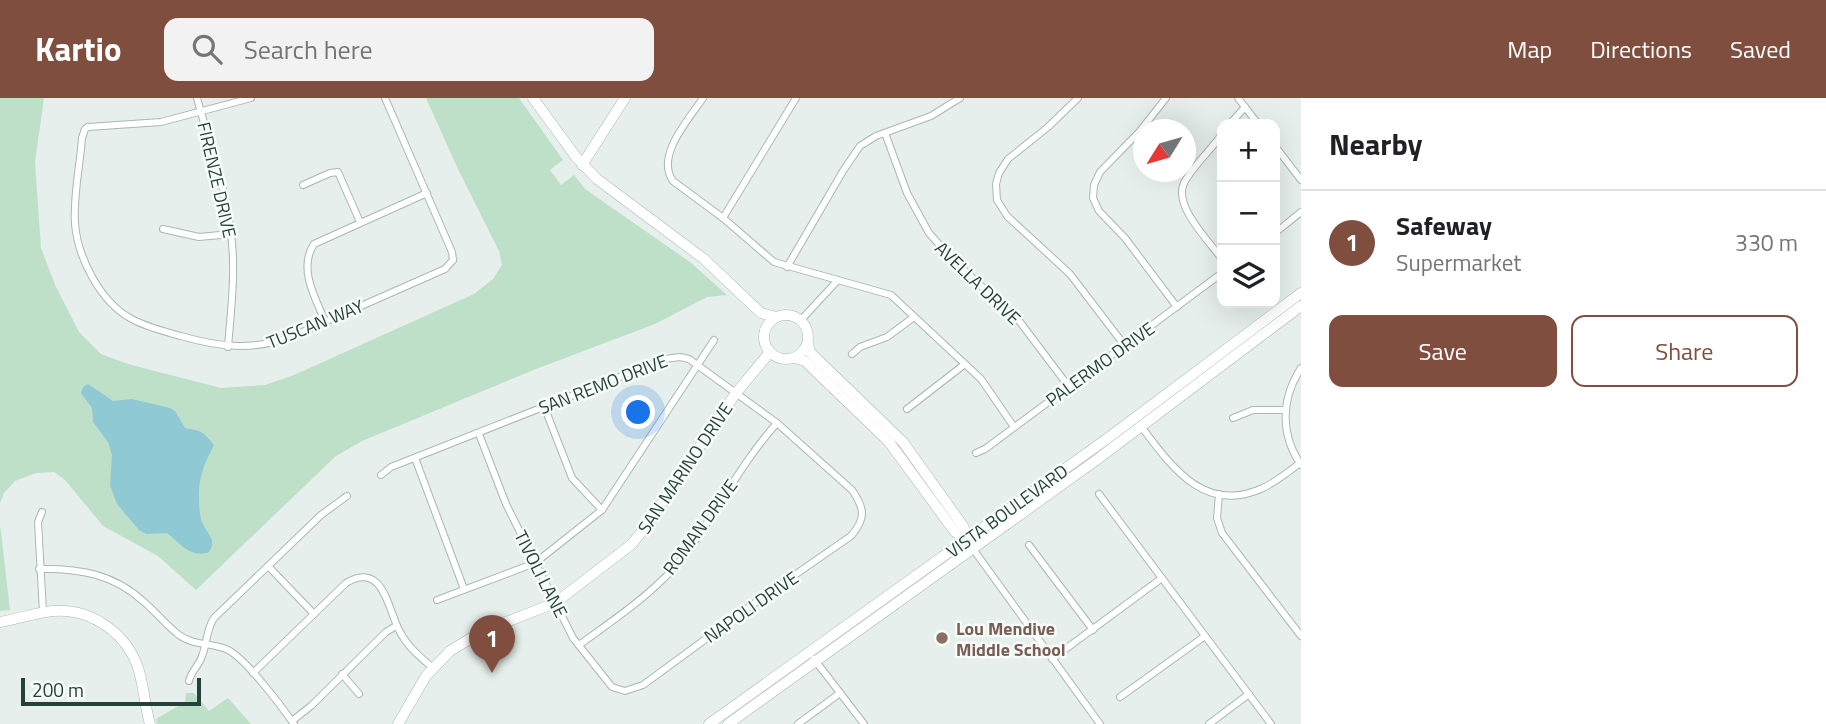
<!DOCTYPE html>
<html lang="en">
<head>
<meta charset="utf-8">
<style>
  body { margin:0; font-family:"Titillium Web",sans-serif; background:#f2f2f2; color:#202124 }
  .controls { position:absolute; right:21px; top:21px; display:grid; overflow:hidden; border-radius:14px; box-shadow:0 7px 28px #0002 }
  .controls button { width:63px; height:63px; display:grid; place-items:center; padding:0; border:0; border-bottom:2px solid #e0e0e0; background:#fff; color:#202124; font:35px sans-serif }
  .compass { position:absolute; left:1133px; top:21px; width:63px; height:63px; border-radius:50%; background:#fff; box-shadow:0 7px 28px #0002; rotate:233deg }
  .scale { position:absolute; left:21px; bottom:18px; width:180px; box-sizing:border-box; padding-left:7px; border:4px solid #24423a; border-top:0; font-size:19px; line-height:24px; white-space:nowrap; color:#24423a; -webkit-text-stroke:5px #f7fbf9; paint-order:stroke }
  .you { position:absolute; left:639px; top:315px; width:24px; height:24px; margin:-18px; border:5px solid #fff; border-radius:50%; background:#1a73e8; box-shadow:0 0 0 10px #1a73e833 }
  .badge { display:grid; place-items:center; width:46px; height:46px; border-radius:50%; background:#7f4e3f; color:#fff; font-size:23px; font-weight:700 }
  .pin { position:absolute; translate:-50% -58px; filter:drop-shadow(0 2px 4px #0008) }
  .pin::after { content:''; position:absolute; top:37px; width:24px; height:21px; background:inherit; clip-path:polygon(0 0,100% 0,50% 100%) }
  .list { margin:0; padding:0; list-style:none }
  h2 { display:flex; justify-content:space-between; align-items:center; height:91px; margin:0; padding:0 28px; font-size:30px }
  h2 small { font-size:23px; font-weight:400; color:#757577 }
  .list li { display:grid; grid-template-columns:46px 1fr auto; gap:21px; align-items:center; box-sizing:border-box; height:105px; padding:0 28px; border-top:2px solid #e0e0e0 }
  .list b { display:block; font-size:26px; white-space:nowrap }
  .list p { margin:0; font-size:23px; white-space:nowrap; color:#757577 }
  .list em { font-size:23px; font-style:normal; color:#757577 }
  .actions { display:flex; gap:14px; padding:21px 28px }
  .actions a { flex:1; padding:16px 0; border:2px solid #7f4e3f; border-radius:14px; text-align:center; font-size:24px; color:#7f4e3f }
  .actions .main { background:#7f4e3f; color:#fff }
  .icon { flex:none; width:38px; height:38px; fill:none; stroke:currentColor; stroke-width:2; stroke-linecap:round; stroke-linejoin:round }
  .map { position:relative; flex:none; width:1301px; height:626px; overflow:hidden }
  header { display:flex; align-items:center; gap:42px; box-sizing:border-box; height:98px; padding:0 35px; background:#7f4e3f; color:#fff }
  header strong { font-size:33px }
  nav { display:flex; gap:38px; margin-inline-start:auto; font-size:24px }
  .search { width:490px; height:63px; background:#f2f2f2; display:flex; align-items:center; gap:18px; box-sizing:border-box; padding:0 24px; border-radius:14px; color:#757577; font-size:26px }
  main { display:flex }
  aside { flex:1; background:#fff }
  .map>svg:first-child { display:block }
  .green { fill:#bfe0c8 }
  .water { fill:#8ec9d4 }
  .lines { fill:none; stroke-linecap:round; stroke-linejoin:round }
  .street-casing { stroke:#a8b8b2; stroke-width:8 }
  .secondary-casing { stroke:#a4bbb3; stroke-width:11 }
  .street { stroke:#fff; stroke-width:6 }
  .secondary { stroke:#fff; stroke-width:10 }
  .education-dot { fill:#8d6e63; stroke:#f7fbf9; stroke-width:2.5 }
  .labels { text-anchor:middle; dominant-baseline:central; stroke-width:5; stroke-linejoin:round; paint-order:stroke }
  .street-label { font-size:18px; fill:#24423a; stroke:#f7fbf9 }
  .education-label { font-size:18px; font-weight:bold; fill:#785e54; stroke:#f7fbf9; text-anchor:start }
</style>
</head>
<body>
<header>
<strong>Kartio</strong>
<div class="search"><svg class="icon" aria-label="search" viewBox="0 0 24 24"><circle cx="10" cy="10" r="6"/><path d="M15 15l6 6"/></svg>Search here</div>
<nav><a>Map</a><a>Directions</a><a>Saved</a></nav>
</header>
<main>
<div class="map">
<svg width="1301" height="626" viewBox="0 0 1301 626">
  <rect width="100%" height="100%" fill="#e6efeb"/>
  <g class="green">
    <path d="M 0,0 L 44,0 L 35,64 L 41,150 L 56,189 L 79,234 L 101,256 L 128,266 L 221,290 L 265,287 L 294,277 L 474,196 L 493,181 L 502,167 L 499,153 L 457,69 L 426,0 L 519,0 L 563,62 L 550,72 L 561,87 L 574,77 L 585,91 L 690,164 L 727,197 L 707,199 L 655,226 L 536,271 L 362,343 L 336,358 L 196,492 L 158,458 L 103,428 L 65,382 L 54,374 L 36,375 L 15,383 L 4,395 L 0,405 Z"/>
    <path d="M 0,429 L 1,434 L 10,512 L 0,513 Z"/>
    <path d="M 186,595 L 194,595 L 209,613 L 228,600 L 251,626 L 157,626 L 156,621 L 185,604 Z"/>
  </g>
  <path class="water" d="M 88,286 L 113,303 L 132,301 L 170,310 L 175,313 L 185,330 C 203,333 202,333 214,347 C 206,362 199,378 199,395 C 199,403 199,416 202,424 C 206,435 218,441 209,454 C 191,461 180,445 167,435 L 146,436 L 139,432 L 117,406 L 110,387 L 112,357 L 108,344 L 93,324 L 92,310 L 81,295 L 83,289 Z"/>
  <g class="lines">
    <g class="street-casing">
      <g id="street">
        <path d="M 197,0 C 209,45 226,90 231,136 C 236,173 231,211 228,249"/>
        <path d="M 385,0 L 452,154 L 453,162"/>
        <path d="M 703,0 C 689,21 655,58 673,83 L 723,120 L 774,164 L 891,197 L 981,281 L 1014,329"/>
        <path d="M 1078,0 L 1048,29 L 1008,61 L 999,75 L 996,86 L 997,102 L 1007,118 L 1070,176 L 1125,248"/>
        <path d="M 1166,0 L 1140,33 L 1100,74 L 1094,87 L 1093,100 L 1099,113 L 1125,140 L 1177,209"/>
        <path d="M 1238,0 L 1258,26"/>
        <path d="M 1230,26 L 1245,9"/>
        <path d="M 88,29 L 85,31 L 82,40 C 80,68 73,98 75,126 C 78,160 100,203 130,220 C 145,229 164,233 181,238 C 219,249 252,253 291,239 L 445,171 L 453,162"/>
        <path d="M 88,29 L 161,24 L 251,0"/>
        <path d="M 885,35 L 907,95 L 929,135 L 952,161 L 1020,224 L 1069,289"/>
        <path d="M 1222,36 C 1211,52 1193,68 1184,85 C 1173,108 1209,143 1222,161"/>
        <path d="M 1275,48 L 1301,82"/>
        <path d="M 303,87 L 330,75 L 338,74 L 360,124"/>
        <path d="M 723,120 L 796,0"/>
        <path d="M 163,131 L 199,139 L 231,136"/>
        <path d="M 1275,135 L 1301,114"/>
        <path d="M 787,169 L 843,73 L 860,48 L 876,38 L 931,18 L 960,0"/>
        <path d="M 801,222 L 838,182"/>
        <path d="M 325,223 C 315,200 298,170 314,146 L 427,95"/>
        <path d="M 852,256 L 860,249 L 887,239 L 914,219"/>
        <path d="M 1301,270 C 1281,301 1280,336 1301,367"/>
        <path d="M 544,308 L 572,380 L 602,412"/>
        <path d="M 907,311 L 965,266"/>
        <path d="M 1233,320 L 1253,312 L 1285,312"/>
        <path d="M 1140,327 C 1171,368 1204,417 1263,390 C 1277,383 1288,374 1300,365"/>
        <path d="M 976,355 L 985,351 L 1222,175"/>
        <path d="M 415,360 L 464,491"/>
        <path d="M 381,377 L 391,369 L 665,261 L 680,259 L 689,261 L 777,325 L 852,392 C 865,411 866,420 851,438 L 763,499 L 643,587 L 625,593 L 612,589 L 573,540 L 506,406 L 479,336"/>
        <path d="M 1099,396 L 1271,626"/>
        <path d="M 1219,396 L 1217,420 L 1222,435 L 1301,538"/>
        <path d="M 42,414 L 38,424 L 43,514"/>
        <path d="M 1029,447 L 1093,532"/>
        <path d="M 973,451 L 1100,626"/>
        <path d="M 268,468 L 314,516"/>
        <path d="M 39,471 C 79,470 114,476 144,504 C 156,514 167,528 179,537 C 192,547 211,545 226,551 C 244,558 282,609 294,626"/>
        <path d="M 437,502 L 535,465 L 602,412 L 714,242"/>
        <path d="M 579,547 C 616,520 656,494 685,457 C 717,414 741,365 777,325"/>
        <path d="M 814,561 L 864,626"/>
        <path d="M 1052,561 L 1162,480"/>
        <path d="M 253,575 L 346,485 C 384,462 388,513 400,534 C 408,549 420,559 433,570"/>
        <path d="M 342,576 L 359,596"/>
        <path d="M 189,583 C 191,573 199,568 202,558 C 207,546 206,532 214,520 L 321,417 L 347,398"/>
        <path d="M 1120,599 L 1205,538"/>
        <path d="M 292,623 L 311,608 L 386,534 L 396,528"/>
        <path d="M 798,626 L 840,595"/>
        <path d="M 1209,626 L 1249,596"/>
      </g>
    </g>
    <g class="secondary-casing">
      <g id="secondary">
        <path d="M 533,0 L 576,59 L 597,81 L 704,161 L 761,215 L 777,219"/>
        <path d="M 582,67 L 625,0"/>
        <circle cx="786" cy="239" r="22"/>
        <path d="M 808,246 L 810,254 L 816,260 L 903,344 L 963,428 L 969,444"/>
        <path d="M 795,260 L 805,263 L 889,344 L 955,434 L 967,441"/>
        <path d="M 0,524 C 18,521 35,515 53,513 C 92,510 128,536 139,573 C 144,590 145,609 150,626"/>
        <path d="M 398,626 L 426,578 L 450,553 L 481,534 L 555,505 L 632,446 L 649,424 L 736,295 L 770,254"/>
        <path d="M 709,626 L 1108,340 L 1301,195"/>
        <path d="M 728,626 L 1095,363 L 1301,208"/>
      </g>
    </g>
    <use href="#street" class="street"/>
    <use href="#secondary" class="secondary"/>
  </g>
  <circle class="education-dot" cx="942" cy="540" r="7"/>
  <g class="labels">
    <g class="street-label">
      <text transform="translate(217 82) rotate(77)">FIRENZE DRIVE</text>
      <text transform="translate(978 185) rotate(44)">AVELLA DRIVE</text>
      <text transform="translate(315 226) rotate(-22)">TUSCAN WAY</text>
      <text transform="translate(1100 266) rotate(-36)">PALERMO DRIVE</text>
      <text transform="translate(603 286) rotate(-21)">SAN REMO DRIVE</text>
      <text transform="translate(685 370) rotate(-56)">SAN MARINO DRIVE</text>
      <text transform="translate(1007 413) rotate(-36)">VISTA BOULEVARD</text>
      <text transform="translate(700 429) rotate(-54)">ROMAN DRIVE</text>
      <text transform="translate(541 476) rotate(63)">TIVOLI LANE</text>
      <text transform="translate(751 509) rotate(-35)">NAPOLI DRIVE</text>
    </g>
    <g class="education-label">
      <text x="956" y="530">Lou Mendive<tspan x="956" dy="21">Middle School</tspan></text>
    </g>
  </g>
</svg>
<div class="controls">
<button>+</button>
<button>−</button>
<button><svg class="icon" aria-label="layers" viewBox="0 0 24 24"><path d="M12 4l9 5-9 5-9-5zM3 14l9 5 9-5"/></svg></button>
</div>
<svg class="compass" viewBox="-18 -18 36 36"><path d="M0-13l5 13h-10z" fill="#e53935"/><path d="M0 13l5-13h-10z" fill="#757577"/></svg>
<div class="scale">200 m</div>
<div class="you"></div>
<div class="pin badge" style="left:492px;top:575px">1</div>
</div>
<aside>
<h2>Nearby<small></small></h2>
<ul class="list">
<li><span class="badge">1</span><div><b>Safeway</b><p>Supermarket</p></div><em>330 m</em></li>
</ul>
<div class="actions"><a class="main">Save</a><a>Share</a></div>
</aside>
</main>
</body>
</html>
